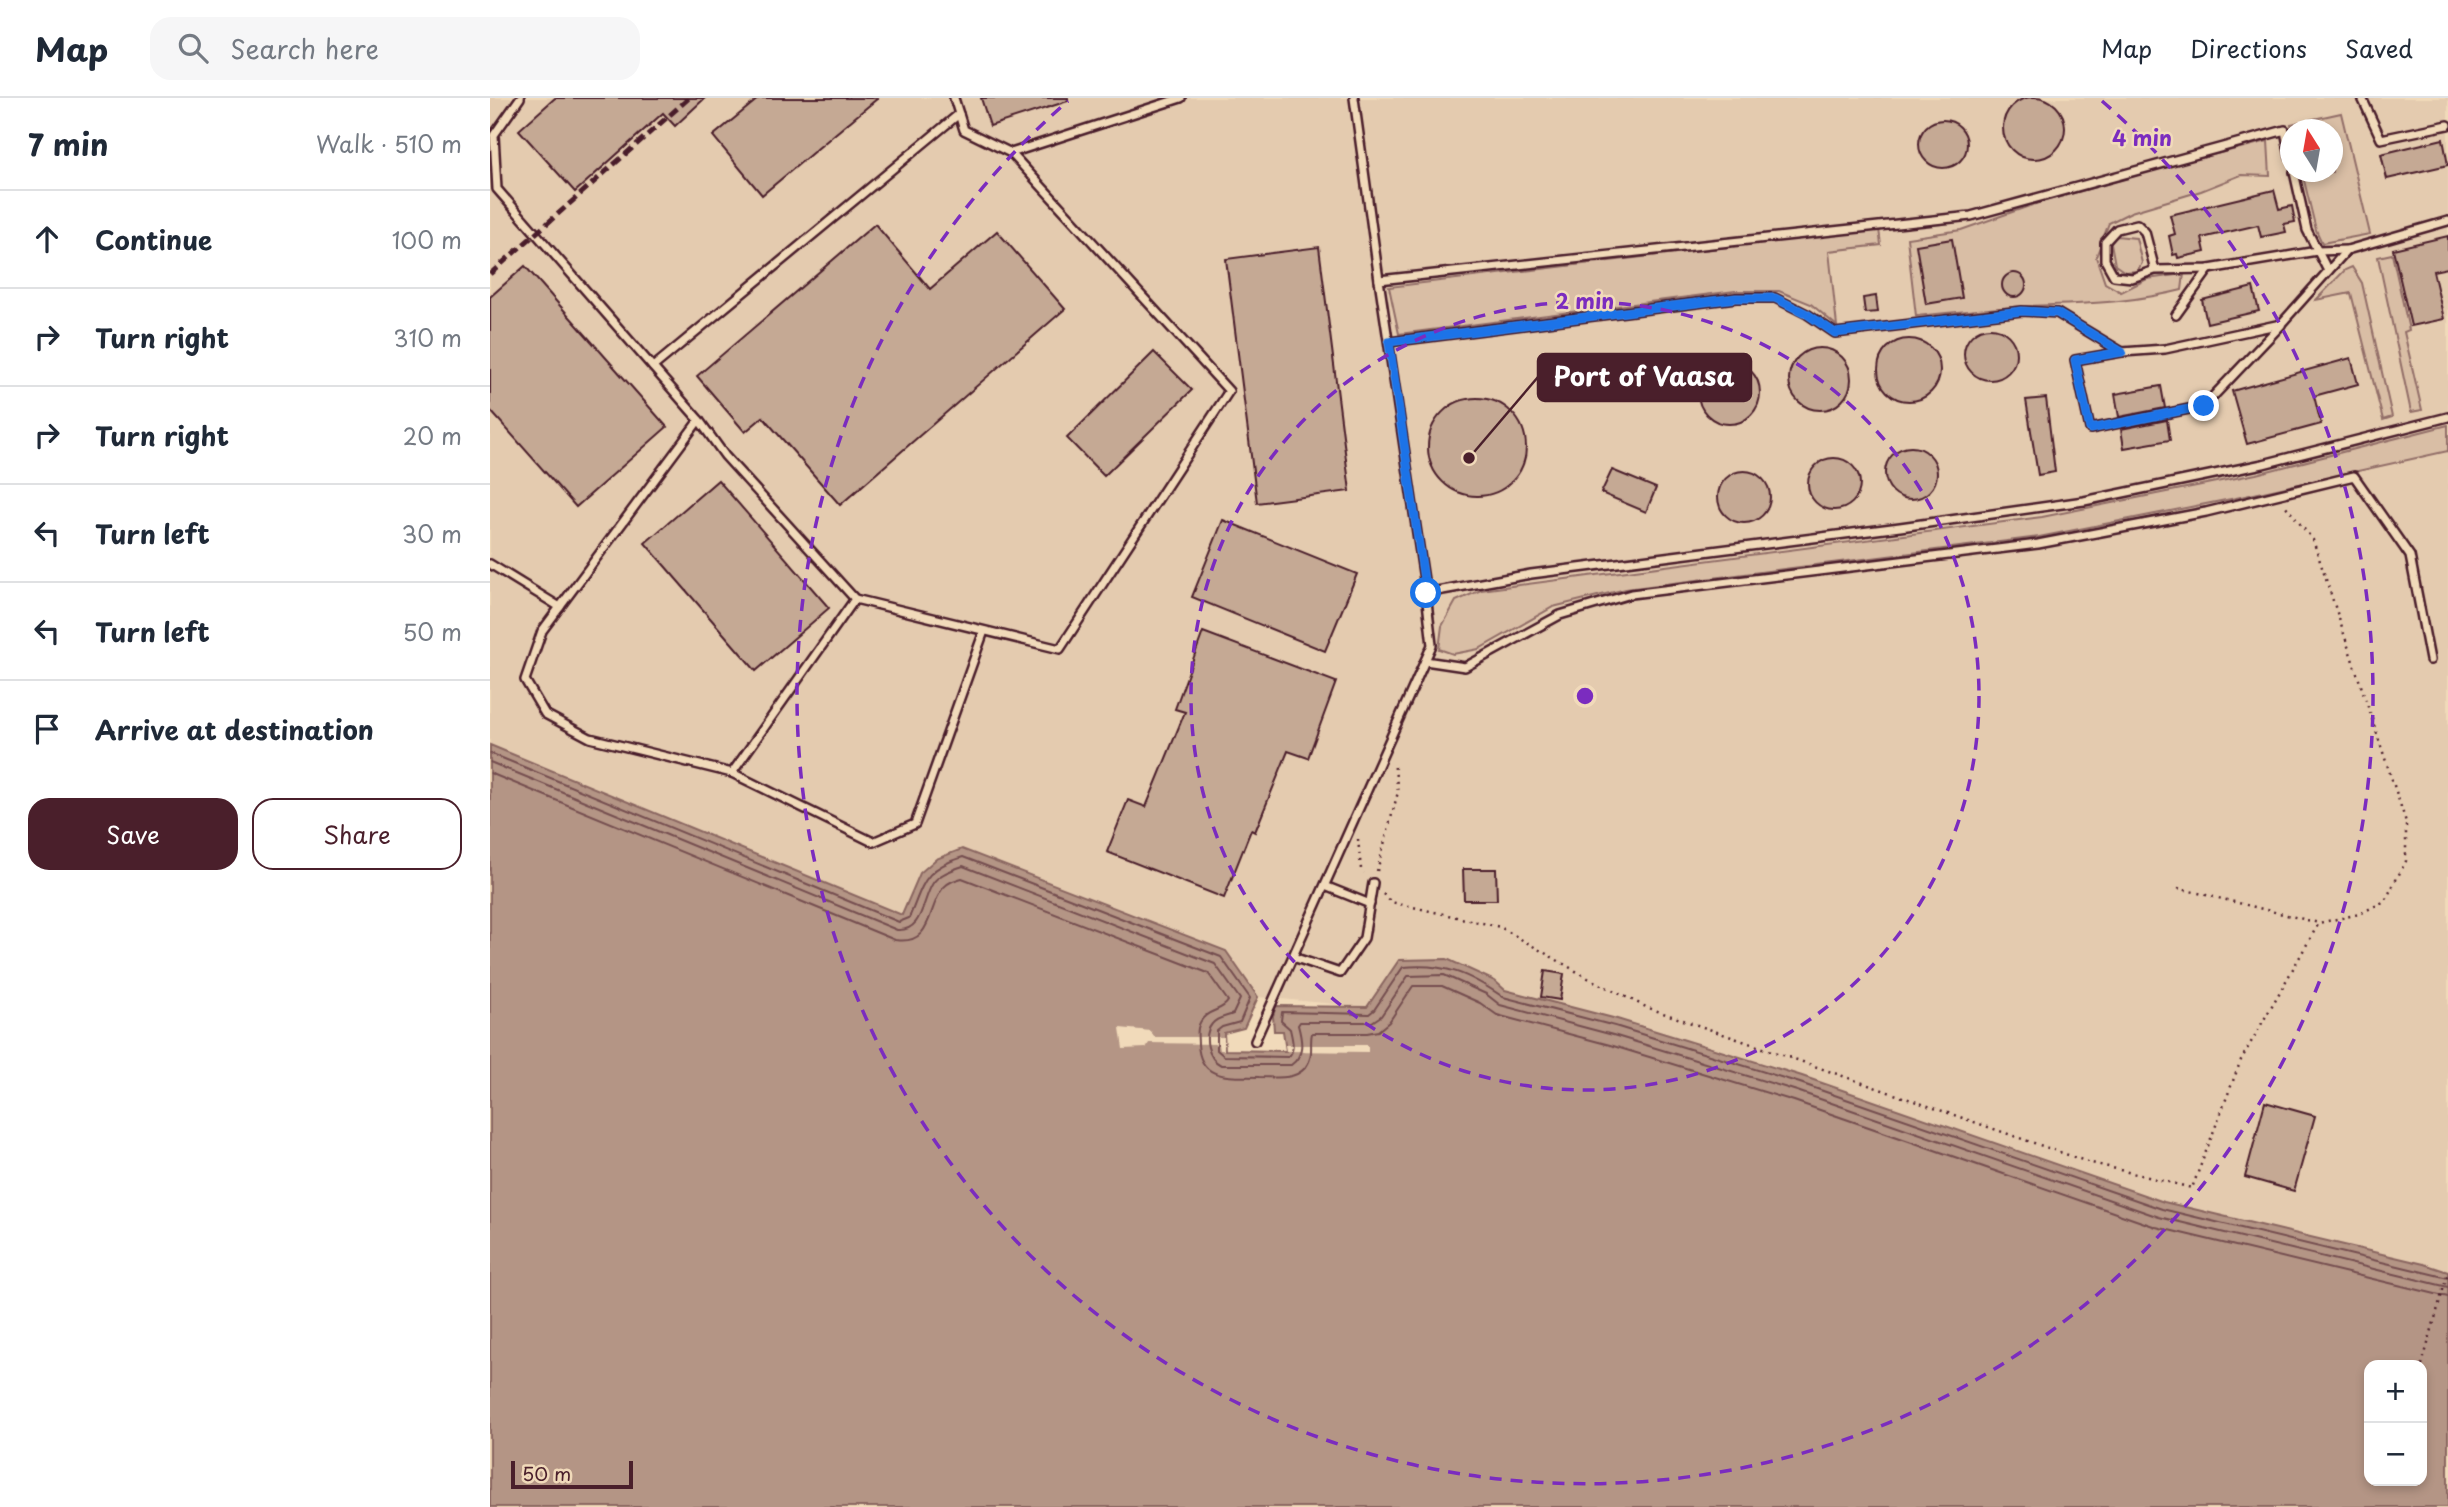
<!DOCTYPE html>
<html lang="en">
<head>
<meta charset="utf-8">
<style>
  body { margin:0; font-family:"Playpen Sans",sans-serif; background:#f6f6f7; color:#1f2937 }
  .controls { position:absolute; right:21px; bottom:21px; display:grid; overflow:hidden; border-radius:14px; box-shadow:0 4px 10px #0003 }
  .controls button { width:63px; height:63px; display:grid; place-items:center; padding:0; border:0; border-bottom:2px solid #e0e1e3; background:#fff; color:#1f2937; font:35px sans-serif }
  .compass { position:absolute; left:1790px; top:21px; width:63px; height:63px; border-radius:50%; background:#fff; box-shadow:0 4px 10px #0003; rotate:349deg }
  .scale { position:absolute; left:21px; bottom:18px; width:122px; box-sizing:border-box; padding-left:7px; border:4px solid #4a1f2b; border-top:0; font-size:19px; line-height:24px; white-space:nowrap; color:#4a1f2b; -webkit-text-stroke:5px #f1daba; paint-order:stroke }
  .stop { position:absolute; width:21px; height:21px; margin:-16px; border:5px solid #1a73e8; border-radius:50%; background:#fff }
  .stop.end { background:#1a73e8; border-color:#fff; box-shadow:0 2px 7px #0008 }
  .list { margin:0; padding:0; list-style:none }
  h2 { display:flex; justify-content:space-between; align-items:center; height:91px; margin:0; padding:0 28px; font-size:30px }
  h2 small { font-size:23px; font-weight:400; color:#747a83 }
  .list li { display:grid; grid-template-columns:46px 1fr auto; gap:21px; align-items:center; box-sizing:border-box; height:98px; padding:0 28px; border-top:2px solid #e0e1e3 }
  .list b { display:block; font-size:26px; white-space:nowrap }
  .list em { font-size:23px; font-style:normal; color:#747a83 }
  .actions { display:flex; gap:14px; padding:21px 28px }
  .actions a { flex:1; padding:16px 0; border:2px solid #4a1f2b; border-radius:21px; text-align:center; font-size:24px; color:#4a1f2b }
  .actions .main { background:#4a1f2b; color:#fff }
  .icon { flex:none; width:38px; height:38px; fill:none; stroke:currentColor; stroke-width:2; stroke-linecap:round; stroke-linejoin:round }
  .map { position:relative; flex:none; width:1958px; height:1409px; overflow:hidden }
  header { display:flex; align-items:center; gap:42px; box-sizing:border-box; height:98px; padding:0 35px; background:#fff; border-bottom:2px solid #e0e1e3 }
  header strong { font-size:33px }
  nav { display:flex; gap:38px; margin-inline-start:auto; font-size:24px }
  .search { width:490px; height:63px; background:#f6f6f7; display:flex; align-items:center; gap:18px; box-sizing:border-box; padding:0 24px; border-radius:21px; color:#747a83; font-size:26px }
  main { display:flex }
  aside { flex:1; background:#fff }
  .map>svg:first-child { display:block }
  .built { fill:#e4cbaf; fill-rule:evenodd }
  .green { fill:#d9bea5; stroke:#926e68; stroke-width:2 }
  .water { fill:#b49585; stroke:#8a6661; stroke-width:2; fill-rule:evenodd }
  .pier { fill:#f1daba }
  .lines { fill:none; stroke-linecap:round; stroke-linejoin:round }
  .shore { stroke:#744e4f; stroke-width:2 }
  .building { fill:#c5a994; stroke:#4a1f2b; stroke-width:2 }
  .lane-casing { stroke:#4a1f2b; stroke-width:12 }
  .path { stroke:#4a1f2b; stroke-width:2.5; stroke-dasharray:2 5; stroke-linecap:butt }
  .lane { stroke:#f1daba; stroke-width:7 }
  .rail { stroke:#4a1f2b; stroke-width:5; stroke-dasharray:10 5; stroke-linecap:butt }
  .route { stroke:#1a73e8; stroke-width:9 }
  .ring { fill:none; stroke:#7b2cbf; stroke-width:3.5; stroke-dasharray:12 9 }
  .centre { fill:#7b2cbf; stroke:#f1daba; stroke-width:3.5 }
  .ring-label { font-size:21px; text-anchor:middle; font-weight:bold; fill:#7b2cbf; stroke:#f1daba; stroke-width:5; stroke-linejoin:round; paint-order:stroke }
  .leader { fill:none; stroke:#4a1f2b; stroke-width:2.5 }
  .callout-dot { fill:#4a1f2b; stroke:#f1daba; stroke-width:2.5 }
  .callout { fill:#4a1f2b; stroke:#4a1f2b; stroke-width:2.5 }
  .callout-label { font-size:26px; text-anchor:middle; font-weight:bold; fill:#fff }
</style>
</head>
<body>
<header>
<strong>Map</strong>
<div class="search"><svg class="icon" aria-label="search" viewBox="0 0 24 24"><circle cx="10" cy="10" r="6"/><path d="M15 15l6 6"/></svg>Search here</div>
<nav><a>Map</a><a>Directions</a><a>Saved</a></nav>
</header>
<main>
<aside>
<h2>7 min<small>Walk · 510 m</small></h2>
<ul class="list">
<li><svg class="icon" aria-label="ahead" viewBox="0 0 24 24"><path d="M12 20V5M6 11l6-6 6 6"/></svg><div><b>Continue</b></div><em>100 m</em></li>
<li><svg class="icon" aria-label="right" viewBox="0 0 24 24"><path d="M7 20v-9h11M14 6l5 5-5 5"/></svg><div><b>Turn right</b></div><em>310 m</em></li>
<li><svg class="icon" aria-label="right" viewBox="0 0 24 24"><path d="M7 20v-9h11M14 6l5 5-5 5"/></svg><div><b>Turn right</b></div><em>20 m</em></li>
<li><svg class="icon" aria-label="left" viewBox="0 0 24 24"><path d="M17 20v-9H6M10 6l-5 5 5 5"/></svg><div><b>Turn left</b></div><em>30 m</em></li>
<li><svg class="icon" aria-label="left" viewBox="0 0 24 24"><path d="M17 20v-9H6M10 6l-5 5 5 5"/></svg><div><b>Turn left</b></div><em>50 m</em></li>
<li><svg class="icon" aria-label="arrive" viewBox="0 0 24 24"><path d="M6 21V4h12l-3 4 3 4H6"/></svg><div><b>Arrive at destination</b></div></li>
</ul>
<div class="actions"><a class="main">Save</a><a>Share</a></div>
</aside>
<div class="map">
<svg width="1958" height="1409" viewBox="0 0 1958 1409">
  <rect width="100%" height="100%" fill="#f1daba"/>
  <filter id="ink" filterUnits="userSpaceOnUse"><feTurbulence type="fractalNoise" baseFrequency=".0143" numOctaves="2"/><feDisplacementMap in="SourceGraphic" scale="14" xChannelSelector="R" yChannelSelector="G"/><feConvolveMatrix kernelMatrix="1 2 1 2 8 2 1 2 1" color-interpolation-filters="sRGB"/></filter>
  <g filter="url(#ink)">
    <path class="built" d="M 0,0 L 1958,0 L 1958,1174 L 1934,1166 L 1674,1104 L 1127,921 L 1015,892 L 1005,883 L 909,862 L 878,909 L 768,899 L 736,853 L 472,751 L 430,775 L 412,817 L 0,647 ZM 1800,32 L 1842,32 L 1842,74 L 1800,74 Z"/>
    <g class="green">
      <path d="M 1851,15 L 1880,136 L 1832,145 L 1826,132 L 1812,74 L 1842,74 L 1842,32 L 1802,31 L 1801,26 Z"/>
      <path d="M 1778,43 L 1780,78 L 1751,77 L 1711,93 L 1641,114 L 1619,125 L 1606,159 L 1615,185 L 1631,194 L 1657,181 L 1694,176 L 1692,192 C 1633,207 1583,205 1524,209 C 1491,211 1458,215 1426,218 L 1417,140 L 1471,132 L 1545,106 L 1686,66 Z"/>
      <path d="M 1389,131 L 1391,147 L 1339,153 L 1347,228 L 1321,206 L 1289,193 L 1245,193 L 909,236 L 899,189 Z"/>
      <path d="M 1626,138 L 1646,140 L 1652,165 L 1647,173 L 1635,174 L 1625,167 L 1621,145 Z"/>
      <path d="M 1902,156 L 1919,232 L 1914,234 L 1932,312 L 1921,314 L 1888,159 Z"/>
      <path d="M 1862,169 L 1872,185 L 1902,319 L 1893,322 L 1861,195 L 1826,202 L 1855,172 Z"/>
      <path d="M 1958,327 L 1958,353 L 1746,400 L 1549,439 L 1136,491 L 1063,509 L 989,551 L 963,556 L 949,551 L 952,528 L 966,503 L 991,492 L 1552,419 L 1766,376 Z"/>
    </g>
    <path class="water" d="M 0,647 L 412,817 L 430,775 L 446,761 L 472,751 L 736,853 L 768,899 L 754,930 L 734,935 L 735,952 L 796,953 L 793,933 L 784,933 L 783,918 L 786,908 L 877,909 L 909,862 L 957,861 L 1005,883 L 1015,892 L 1127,921 L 1312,978 L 1674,1104 L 1934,1166 L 1958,1174 L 1958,1409 L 0,1409 ZM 1879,1267 L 1932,1267 L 1932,1383 L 1879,1383 Z"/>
    <g class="pier">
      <path d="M 630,930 L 661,933 L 664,939 L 734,939 L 734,952 L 730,952 L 729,946 L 659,945 L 656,950 L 633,951 Z"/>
      <path d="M 795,947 L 878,947 L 878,954 L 796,953 Z"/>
    </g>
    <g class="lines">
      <g class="shore">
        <path d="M 0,655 L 409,824 L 419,820 C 434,785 433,771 473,759 L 731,859 L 760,900 L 750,924 L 732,929 L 727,933 L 727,952 L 734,958 L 798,959 C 806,953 802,940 800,931 L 791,923 L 792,914 L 879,916 L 884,912 L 913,869 C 956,865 979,876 1013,899 L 1125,928 L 1310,985 L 1672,1111 L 1958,1180"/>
        <path d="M 0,664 L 407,832 C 433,834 432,802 443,785 C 449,776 462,772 473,768 L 725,866 L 750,901 L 743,916 C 736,919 727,919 722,926 C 712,938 718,961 731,967 L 801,967 C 815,957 812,942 808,927 L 810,924 L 882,924 L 891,918 L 918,878 L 954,877 L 996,896 L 1010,907 L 1123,937 L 1307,993 L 1669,1119 L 1958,1189"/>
        <path d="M 0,675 L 405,842 C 443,848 437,810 453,790 C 458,784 465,782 472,780 L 718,875 L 738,903 C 732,915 713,910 708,930 C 707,936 708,941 708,946 C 710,984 741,978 769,979 C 785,979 803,983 815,970 C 825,958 819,946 822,935 L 877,935 L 888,933 L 899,924 L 923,888 L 952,888 L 990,905 L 1007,917 L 1120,947 L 1304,1003 L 1666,1129 L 1958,1199"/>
      </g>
    </g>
    <g class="building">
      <circle cx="1544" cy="30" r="31"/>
      <path d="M 65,0 L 215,0 L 185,28 L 173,15 L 85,94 L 29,32 Z"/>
      <path d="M 269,0 L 388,0 L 272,97 L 223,38 Z"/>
      <path d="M 491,0 L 578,0 L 578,3 L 500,28 Z"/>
      <circle cx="1453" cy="46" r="24"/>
      <path d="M 1953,41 L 1958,67 L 1897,81 L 1891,56 Z"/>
      <path d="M 1784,92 L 1789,111 L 1802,108 L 1805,124 L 1794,126 L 1796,134 L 1771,139 L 1768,127 L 1712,140 L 1715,154 L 1688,160 L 1687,156 L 1683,157 L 1679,138 L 1685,136 L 1680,117 Z"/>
      <path d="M 385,126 L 440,191 L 507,133 L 575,211 L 350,407 L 273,319 L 255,334 L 207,278 Z"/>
      <path d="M 1958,138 L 1958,170 L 1943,173 L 1954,221 L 1921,228 L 1903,151 Z"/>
      <path d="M 1462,141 L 1472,200 L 1436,206 L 1426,147 Z"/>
      <path d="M 829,149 L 860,393 L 767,405 L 736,161 Z"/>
      <path d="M 35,168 L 177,329 L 86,409 L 0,312 L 0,199 Z"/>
      <circle cx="1524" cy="187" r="12"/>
      <path d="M 1763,189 L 1769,213 L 1717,225 L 1712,202 Z"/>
      <path d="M 1386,198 L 1388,214 L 1375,215 L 1373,200 Z"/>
      <circle cx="1500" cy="256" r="26"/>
      <circle cx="1419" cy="272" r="31"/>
      <circle cx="1330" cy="281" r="31"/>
      <path d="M 664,254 L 702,292 L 614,378 L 577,340 Z"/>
      <path d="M 1861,260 L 1868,286 L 1824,298 L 1831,326 L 1757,346 L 1742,293 Z"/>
      <circle cx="1239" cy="295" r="31"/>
      <path d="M 1671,288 L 1675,310 L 1629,319 L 1625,296 Z"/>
      <circle cx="987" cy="349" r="49"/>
      <path d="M 1556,300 L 1565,374 L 1548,377 L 1536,302 Z"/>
      <path d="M 1677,322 L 1680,342 L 1634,350 L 1631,331 Z"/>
      <circle cx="1421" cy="375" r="26"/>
      <circle cx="1344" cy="386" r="26"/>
      <path d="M 1122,372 L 1166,390 L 1156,414 L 1111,395 Z"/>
      <circle cx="1254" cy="399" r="26"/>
      <path d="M 228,382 L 339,510 L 266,573 L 155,445 Z"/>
      <path d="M 733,422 L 867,476 L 835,553 L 702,499 Z"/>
      <path d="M 713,534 L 846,584 L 818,660 L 798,653 L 765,734 L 761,732 L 734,800 L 617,754 L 638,702 L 656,709 L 695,614 L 685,611 Z"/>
      <path d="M 973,771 L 1006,771 L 1007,802 L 974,802 Z"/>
      <path d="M 1055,873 L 1074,876 L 1070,902 L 1051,899 Z"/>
      <path d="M 1775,1004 L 1825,1018 L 1804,1093 L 1755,1079 Z"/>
    </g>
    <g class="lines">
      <g class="lane-casing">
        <g id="lane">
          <path d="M 30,0 L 4,37 L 7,91 L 209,322 L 235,358 L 365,501 L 570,551 L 739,293 L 521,55"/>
          <path d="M 464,0 L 474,32 L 521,55 L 691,0"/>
          <path d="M 864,0 L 889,182"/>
          <path d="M 1872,0 L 1891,41 L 1958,27"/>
          <path d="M 1804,74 L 1817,132 L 1838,173"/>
          <path d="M 1665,172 L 1655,134 L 1647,126 L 1627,131 L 1615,144 L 1615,162 L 1624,178 L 1642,180 L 1665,172 L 1719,171 L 1827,153 L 1857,152"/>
          <path d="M 1686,217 L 1719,171"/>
          <path d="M 899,244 L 1246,200 L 1285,200 L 1317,216 L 1345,235 L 1532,213 L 1567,215 L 1632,254 L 1675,251 L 1791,226 L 1857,152 L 1958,123"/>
          <path d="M 1632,254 L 1585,262 L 1600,331 L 1714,308 L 1791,227"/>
          <path d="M 163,269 L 469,16"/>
          <path d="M 209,322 L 52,533 L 35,582 L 55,616 L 100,640 L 242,675 L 383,744 L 425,726 L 494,533"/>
          <path d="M 0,466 L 70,509"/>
          <path d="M 936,495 L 889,182 L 1481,118 L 1795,32 L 1800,59"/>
          <path d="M 935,563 L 975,569 L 1070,517 L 1141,496 L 1548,446 L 1716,414 L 1864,378 L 1920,458 L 1940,562"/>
          <path d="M 242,675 L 365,501"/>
          <path d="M 835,788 L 880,806"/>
          <path d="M 803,859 L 850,875 L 874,840 L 883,785"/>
          <path d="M 765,943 L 942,547 L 936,495 L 1041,476 L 1410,429 L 1594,403 L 1773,366 L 1958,319"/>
        </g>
      </g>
      <g class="path">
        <path d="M 868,741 L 871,771 L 874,775"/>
        <path d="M 887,773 L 908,694 L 904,664"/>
        <path d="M 1688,790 L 1829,825"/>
        <path d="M 893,796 L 901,804 L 1010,829 L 1098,880 L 1156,909 L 1598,1064 L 1702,1090 L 1751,962 L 1829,825 L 1869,816 L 1895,803 L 1916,763 L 1916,724 L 1823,442 L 1795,407"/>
        <path d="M 1932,1267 L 1958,1174"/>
      </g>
      <use href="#lane" class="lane"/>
      <path class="rail" d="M 0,176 L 199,0"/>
    </g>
  </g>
  <g class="lines" filter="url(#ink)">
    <path class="route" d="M 936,495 L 899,244 L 1246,200 L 1285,200 L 1317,216 L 1345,235 L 1532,213 L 1567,215 L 1632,254 L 1585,262 L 1600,331 L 1714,308"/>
  </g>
  <g class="ring">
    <circle cx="1095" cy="598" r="394"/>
    <path d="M1612 3A788 788 0 1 1 578 3"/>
  </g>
  <circle cx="1095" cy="598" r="10" class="centre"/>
  <g class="ring-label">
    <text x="1652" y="48">4 min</text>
    <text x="1095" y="211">2 min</text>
  </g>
  <path class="leader" d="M979 360L1048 279"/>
  <circle class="callout-dot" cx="979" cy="360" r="7"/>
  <rect class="callout" x="1048" y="256" width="213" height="47" rx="7"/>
  <g class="callout-label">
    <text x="1154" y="288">Port of Vaasa</text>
  </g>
</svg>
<div class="controls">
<button>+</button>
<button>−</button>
</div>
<svg class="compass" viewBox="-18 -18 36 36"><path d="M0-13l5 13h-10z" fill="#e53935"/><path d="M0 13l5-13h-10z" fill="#747a83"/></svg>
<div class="scale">50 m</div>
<div class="stop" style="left:936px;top:495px"></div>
<div class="stop end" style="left:1714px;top:308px"></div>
</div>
</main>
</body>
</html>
